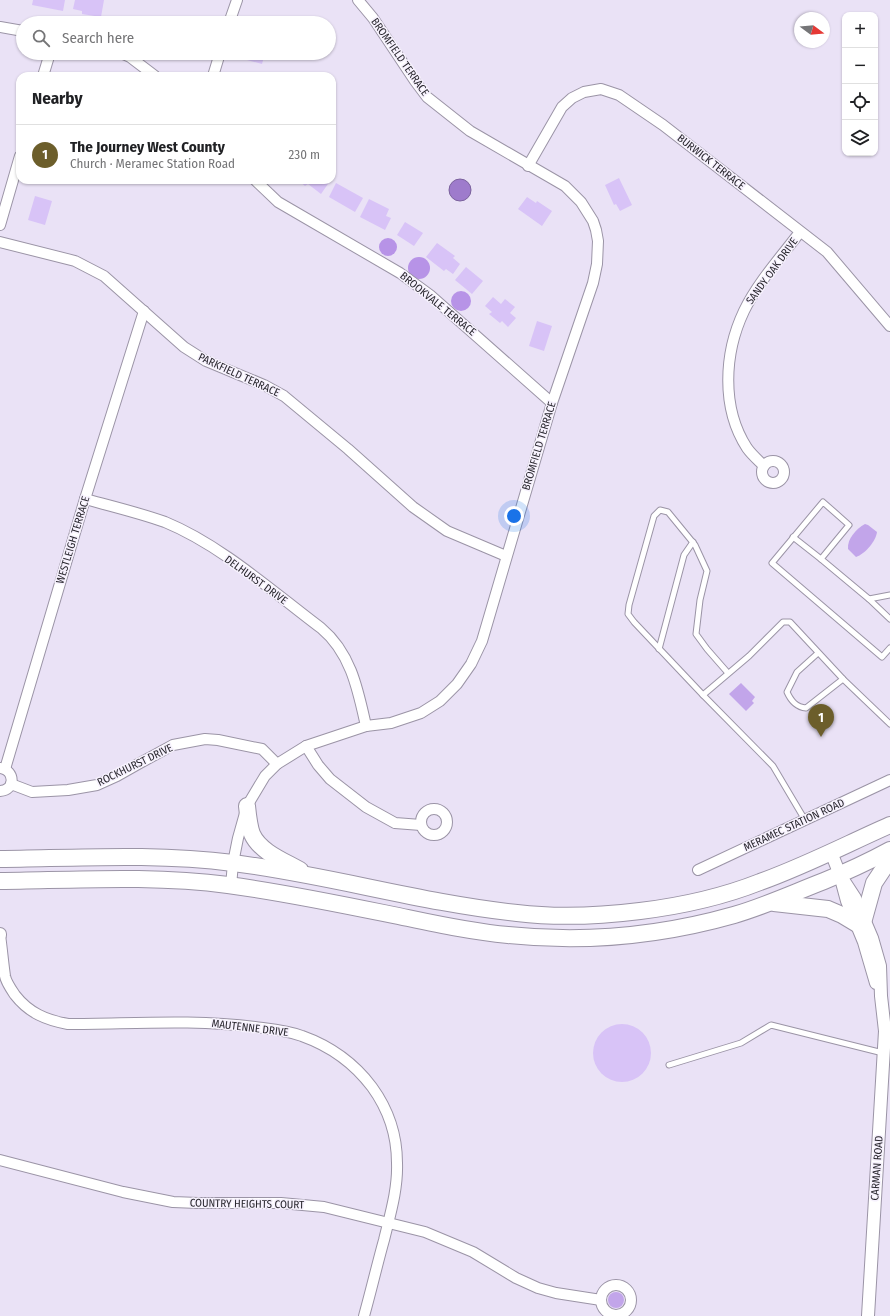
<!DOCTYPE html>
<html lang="en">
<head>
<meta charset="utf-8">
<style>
  body { margin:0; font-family:"Fira Sans Condensed",sans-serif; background:#f2f2f2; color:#202124 }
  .controls { position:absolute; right:12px; top:12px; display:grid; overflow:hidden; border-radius:8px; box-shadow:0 1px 3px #0004 }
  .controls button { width:36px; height:36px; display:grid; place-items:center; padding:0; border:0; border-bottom:1px solid #e0e0e0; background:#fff; color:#202124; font:20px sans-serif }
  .compass { position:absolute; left:794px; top:12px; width:36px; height:36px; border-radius:50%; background:#fff; box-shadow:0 1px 3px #0004; rotate:106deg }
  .you { position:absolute; left:514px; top:516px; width:14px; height:14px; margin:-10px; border:3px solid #fff; border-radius:50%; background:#1a73e8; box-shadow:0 0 0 6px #1a73e833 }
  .badge { display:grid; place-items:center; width:26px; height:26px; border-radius:50%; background:#6c5e2b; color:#fff; font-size:13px; font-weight:700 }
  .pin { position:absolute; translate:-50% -33px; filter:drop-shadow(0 1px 2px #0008) }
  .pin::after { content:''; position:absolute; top:21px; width:14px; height:12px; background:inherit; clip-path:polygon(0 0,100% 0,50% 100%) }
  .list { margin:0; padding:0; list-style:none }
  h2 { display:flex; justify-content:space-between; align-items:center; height:52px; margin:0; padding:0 16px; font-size:17px }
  h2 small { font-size:13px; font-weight:400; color:#757577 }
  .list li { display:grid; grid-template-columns:26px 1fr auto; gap:12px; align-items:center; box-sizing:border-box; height:60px; padding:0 16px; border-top:1px solid #e0e0e0 }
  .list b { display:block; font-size:15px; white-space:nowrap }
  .list p { margin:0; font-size:13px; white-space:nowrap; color:#757577 }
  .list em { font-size:13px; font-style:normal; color:#757577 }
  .icon { flex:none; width:22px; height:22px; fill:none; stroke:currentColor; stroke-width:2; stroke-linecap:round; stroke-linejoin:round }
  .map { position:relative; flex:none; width:890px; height:1316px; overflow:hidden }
  .search { position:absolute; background:#fff; box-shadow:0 1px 3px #0004; left:16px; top:16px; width:320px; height:44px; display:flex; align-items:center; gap:10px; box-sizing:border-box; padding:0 14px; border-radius:22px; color:#757577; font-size:15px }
  .panel { position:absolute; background:#fff; box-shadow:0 1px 3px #0004; left:16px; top:72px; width:320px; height:112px; border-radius:12px }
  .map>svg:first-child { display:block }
  .green { fill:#c2a5ea }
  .forest { fill:#b793e7 }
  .water { fill:#9e7bcc; stroke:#7b629d }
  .building { fill:#d8c3f7 }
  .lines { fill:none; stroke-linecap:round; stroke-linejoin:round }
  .service-casing { stroke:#9b94a6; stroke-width:7 }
  .minor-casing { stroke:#9b94a6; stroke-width:12 }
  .tertiary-casing { stroke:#9b94a6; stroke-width:14 }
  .trunk-casing { stroke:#9b94a6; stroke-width:18 }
  .service { stroke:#fff; stroke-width:5 }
  .minor { stroke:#fff; stroke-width:10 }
  .tertiary { stroke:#fff; stroke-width:12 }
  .trunk { stroke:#fff; stroke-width:16 }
  .labels { text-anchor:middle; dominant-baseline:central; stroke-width:3; stroke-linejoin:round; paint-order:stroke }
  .street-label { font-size:11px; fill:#29272e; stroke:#f6f1fd }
</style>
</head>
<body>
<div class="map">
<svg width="890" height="1316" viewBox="0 0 890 1316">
  <rect width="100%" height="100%" fill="#eae2f6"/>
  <g class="green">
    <path d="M 865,524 L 868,525 L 877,532 C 876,541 865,554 856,557 L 848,549 C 847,539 856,529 865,524 Z"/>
    <path d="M 741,683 L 755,697 L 752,701 L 754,703 L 746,711 L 729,694 Z"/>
    <circle cx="616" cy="1300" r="8"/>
  </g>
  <g class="forest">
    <circle cx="388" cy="247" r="9"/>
    <circle cx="419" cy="268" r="11"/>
    <circle cx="461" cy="301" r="10"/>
  </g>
  <circle class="water" cx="460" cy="190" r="11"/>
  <g class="building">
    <path d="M 33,0 L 65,0 L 63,11 L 32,5 Z"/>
    <path d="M 75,0 L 104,0 L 101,17 L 82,14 L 82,11 L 73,9 Z"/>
    <path d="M 174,53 L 193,53 L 192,59 Z"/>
    <path d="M 249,53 L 265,53 L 262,64 L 247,60 Z"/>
    <path d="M 619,178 L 632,205 L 620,211 L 616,204 L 614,205 L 605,185 Z"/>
    <path d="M 298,180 L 329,180 L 330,181 L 321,194 L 308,184 L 305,186 Z"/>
    <path d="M 336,183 L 363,198 L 355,212 L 329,197 Z"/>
    <path d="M 35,196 L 52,201 L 45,225 L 28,220 Z"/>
    <path d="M 527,197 L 536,203 L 537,201 L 552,211 L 542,226 L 518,209 Z"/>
    <path d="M 369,199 L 389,209 L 386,216 L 391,218 L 385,230 L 360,217 Z"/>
    <path d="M 405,222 L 423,233 L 414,246 L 397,235 Z"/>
    <path d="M 437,243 L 455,256 L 453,258 L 460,264 L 453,274 L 446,269 L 444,271 L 426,257 Z"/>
    <path d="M 466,267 L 483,281 L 472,294 L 455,280 Z"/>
    <path d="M 493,297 L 501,304 L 505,299 L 515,307 L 510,313 L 516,318 L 508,327 L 502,321 L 500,323 L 489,314 L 492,312 L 485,306 Z"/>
    <path d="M 537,321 L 552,326 L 544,351 L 529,346 Z"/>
    <circle cx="622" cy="1053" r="29"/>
  </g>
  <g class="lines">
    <g class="service-casing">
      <g id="service">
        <path d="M 793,537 L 821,559"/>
        <path d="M 890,595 L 869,599 L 821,559 L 849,525 L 823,502 L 772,563 L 882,657 L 890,648"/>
        <path d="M 869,599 L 890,619"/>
        <path d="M 659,649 L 684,555 L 693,542"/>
        <path d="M 818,653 L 797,672 L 787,692 C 791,701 796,707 806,708 L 843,679"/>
        <path d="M 703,695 L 634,622 L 628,614 L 629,605 L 654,516 L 660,510 L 668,512 L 695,545 L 707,571 L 700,600 L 696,634 L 707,649 L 728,673"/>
        <path d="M 805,820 L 773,766 L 703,695 L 749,656 L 783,622 L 790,622 L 843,679 L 890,724"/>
        <path d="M 669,1065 L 741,1043 L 771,1025 L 883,1053"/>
      </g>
    </g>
    <g class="minor-casing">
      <g id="minor">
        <path d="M 229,23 L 237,0"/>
        <path d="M 0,27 L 23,31"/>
        <path d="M 121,53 L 130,57 L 155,76"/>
        <path d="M 43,76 L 50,53"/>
        <path d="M 213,76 L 220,53"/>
        <path d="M 528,166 L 562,107 L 572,98 L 584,92 L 601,89 L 619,95 L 663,125 L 827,252 L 890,326"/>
        <path d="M 255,180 L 278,202 L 400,273 L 430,295 L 552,403"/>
        <path d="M 0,225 L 20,156"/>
        <path d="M 0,242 L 75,261 L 104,276 L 184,347 L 206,361 L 264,385 L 284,396 L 348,449 L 413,507 L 447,531 L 506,556"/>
        <circle cx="773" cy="472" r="11"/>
        <path d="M 764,466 C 758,460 752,455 747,448 C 721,408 724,353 744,311 C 758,282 781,257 800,232"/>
        <path d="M 85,499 C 111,506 140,513 165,522 C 221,545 273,592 321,628 C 351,653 358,690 366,726"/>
        <path d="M 306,746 L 318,765 L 330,779 L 366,807 L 395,823 L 421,825"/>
        <path d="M 0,768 C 15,770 16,790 0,791"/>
        <path d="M 5,769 L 85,499 L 144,311"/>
        <path d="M 11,784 L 32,792 L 68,790 L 97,785 L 117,776 L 140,763 L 173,745 L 205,739 L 218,740 L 262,749 L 277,764"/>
        <circle cx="434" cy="822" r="13"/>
        <path d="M 698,870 L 890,780"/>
        <path d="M 231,886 L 233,863 L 238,838 L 247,806 L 265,776 L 277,764 L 306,746 L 366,726 L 391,723 L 421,713 L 440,701 L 457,684 L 471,664 L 482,641 L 552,403 L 593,283 L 597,264 L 598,241 L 596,230 L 593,221 L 581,202 L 565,186 L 470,131 L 427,97 L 415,81 L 373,18 L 358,0"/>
        <path d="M 0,935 C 2,949 3,962 5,976 C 6,982 11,989 15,995 C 29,1013 46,1020 68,1024 C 130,1024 193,1019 255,1027 C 271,1029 287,1030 302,1036 C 330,1046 354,1063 372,1087 C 388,1109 397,1136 397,1163 C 398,1189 390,1215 384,1240 C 377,1265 371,1291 364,1316"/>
        <path d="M 0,1160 L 123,1192 L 173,1202 L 198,1203 L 281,1203 L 324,1207 L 425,1232 L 473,1252 L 516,1278 L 538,1288 L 556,1293 L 601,1300"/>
        <circle cx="616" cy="1300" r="15"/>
      </g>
    </g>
    <g class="tertiary-casing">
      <g id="tertiary">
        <path d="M 831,852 L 840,875 L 847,901 L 864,942 L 876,983"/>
        <path d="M 840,875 L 855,898 L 872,938 L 880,966 L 881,996 L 885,1031 L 868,1316"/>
        <path d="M 0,934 L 0,935"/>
      </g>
    </g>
    <g class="trunk-casing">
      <g id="trunk">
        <path d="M 247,806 C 248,816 249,826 252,834 C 260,852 284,861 300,870"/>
        <path d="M 0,859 C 78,858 156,853 233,863 C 329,875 421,903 517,913 C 558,918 600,916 640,911 C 681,906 722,897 760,882 C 805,866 847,844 890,825"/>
        <path d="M 0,881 C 76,880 153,875 228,885 C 289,893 349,906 408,918 C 441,925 474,932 508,935 C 584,943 660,936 734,915 C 765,906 793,893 824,881 C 846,872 868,862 890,850"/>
        <path d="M 774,903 L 828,909 L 842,915 L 857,924"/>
        <path d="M 864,919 L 874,883 L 890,859"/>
      </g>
    </g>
    <use href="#service" class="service"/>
    <use href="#minor" class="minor"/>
    <use href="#tertiary" class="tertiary"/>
    <use href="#trunk" class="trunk"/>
  </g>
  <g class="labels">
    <g class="street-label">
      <text transform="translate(400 57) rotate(55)">BROMFIELD TERRACE</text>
      <text transform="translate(711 162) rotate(38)">BURWICK TERRACE</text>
      <text transform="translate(772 271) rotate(-54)">SANDY OAK DRIVE</text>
      <text transform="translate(438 304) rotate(39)">BROOKVALE TERRACE</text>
      <text transform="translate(239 375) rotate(25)">PARKFIELD TERRACE</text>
      <text transform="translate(539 446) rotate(-73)">BROMFIELD TERRACE</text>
      <text transform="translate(73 540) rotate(-73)">WESTLEIGH TERRACE</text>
      <text transform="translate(256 580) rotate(36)">DELHURST DRIVE</text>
      <text transform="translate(135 765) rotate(-26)">ROCKHURST DRIVE</text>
      <text transform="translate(794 825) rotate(-25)">MERAMEC STATION ROAD</text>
      <text transform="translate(250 1028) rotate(7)">MAUTENNE DRIVE</text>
      <text transform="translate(877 1168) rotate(-86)">CARMAN ROAD</text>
      <text transform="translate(247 1204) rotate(1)">COUNTRY HEIGHTS COURT</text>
    </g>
  </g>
</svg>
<div class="controls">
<button>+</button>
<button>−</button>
<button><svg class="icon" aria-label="locate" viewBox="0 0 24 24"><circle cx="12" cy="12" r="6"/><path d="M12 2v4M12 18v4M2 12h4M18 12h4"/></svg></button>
<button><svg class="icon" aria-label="layers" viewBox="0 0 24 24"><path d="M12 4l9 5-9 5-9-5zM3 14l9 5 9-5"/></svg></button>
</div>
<svg class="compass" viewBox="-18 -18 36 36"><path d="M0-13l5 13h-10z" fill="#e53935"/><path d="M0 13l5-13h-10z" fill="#757577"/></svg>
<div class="you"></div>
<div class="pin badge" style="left:821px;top:737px">1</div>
<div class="search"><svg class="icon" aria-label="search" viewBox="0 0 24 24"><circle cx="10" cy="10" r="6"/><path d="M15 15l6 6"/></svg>Search here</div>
<section class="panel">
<h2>Nearby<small></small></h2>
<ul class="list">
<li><span class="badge">1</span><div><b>The Journey West County</b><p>Church · Meramec Station Road</p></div><em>230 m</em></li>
</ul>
</section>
</div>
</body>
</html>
